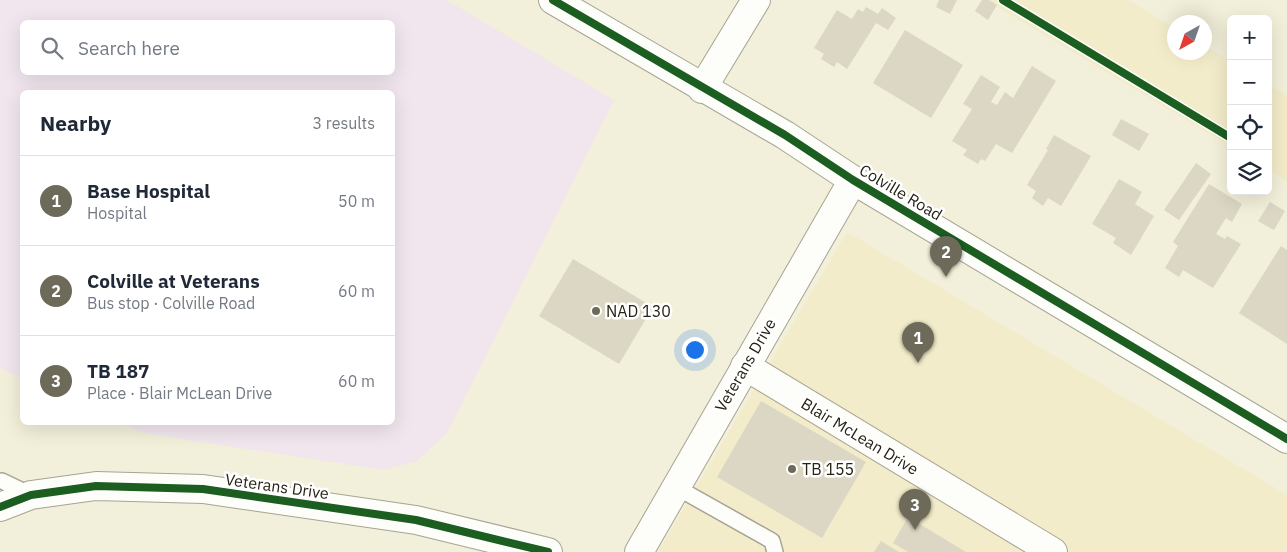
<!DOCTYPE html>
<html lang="en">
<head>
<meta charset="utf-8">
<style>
  body { margin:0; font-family:"IBM Plex Sans",sans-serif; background:#f6f6f7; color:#1f2937 }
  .controls { position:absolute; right:15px; top:15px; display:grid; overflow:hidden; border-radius:8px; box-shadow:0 5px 20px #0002 }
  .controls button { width:45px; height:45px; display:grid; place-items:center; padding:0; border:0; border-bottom:1px solid #e0e1e3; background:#fff; color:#1f2937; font:25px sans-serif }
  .compass { position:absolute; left:1167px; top:15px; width:45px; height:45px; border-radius:50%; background:#fff; box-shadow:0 5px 20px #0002; rotate:220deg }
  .you { position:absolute; left:694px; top:349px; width:18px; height:18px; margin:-12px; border:4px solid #fff; border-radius:50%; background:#1a73e8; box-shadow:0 0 0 8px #1a73e833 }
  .badge { display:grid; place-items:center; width:32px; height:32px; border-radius:50%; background:#6d6a5a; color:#fff; font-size:16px; font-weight:700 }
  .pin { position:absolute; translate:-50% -41px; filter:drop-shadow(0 1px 2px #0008) }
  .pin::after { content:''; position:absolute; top:26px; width:18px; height:15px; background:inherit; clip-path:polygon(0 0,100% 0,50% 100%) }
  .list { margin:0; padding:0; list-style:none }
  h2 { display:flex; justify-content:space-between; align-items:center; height:65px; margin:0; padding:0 20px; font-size:21px }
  h2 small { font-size:16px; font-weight:400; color:#747a83 }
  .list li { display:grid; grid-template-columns:32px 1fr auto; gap:15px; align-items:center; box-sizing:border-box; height:90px; padding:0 20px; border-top:1px solid #e0e1e3 }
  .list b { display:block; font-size:19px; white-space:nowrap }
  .list p { margin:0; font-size:16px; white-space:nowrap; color:#747a83 }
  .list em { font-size:16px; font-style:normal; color:#747a83 }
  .icon { flex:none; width:28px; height:28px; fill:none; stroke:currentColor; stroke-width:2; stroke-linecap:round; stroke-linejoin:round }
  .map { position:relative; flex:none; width:1287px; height:552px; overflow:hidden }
  .search { position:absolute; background:#fff; box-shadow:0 5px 20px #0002; left:20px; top:20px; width:375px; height:55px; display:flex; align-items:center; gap:12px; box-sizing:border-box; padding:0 18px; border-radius:8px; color:#747a83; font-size:19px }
  .panel { position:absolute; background:#fff; box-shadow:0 5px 20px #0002; left:20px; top:90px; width:375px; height:335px; border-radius:8px }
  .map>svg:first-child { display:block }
  .built { fill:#f3ecca }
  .green { fill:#f1e6ee; fill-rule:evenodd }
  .building { fill:#dbd7c4 }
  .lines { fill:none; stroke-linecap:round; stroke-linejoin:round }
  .lane-casing { stroke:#a7a494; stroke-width:18 }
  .street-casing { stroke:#a7a494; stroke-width:30 }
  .secondary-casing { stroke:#a7a494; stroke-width:30 }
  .lane { stroke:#fdfdf9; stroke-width:15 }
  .street { stroke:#fdfdf9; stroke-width:28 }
  .secondary { stroke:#fdfdf9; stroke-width:28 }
  .cycleway-casing { stroke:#fff; stroke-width:11 }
  .cycleway { stroke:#1b5e20; stroke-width:8 }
  .poi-dot { fill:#6d6a5a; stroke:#fff; stroke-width:2 }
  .labels { text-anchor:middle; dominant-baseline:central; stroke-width:5; stroke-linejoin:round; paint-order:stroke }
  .street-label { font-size:16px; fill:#262315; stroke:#fff }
  .poi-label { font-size:16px; fill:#262315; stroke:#fff; text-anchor:start }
</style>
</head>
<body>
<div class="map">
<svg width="1287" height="552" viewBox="0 0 1287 552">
  <rect width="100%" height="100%" fill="#f2efda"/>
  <g class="built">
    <path d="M 986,0 L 1128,0 L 1140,7 L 1174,28 L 1174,52 L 1204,52 L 1205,46 L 1231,62 L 1231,147 Z"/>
    <path d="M 1268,84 L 1287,95 L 1287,181 L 1268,169 Z"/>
    <path d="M 847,232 L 1287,495 L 1287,552 L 658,552 Z"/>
  </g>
  <path class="green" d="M 0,0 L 447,0 L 614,100 L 447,433 L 417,461 L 383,470 L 143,433 L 120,423 L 392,422 L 392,92 L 22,92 L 22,378 L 0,368 ZM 22,22 L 392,22 L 392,72 L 22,72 Z"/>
  <g class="building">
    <path d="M 939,0 L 957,0 L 950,14 L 936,7 Z"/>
    <path d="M 982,0 L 989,0 L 997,5 L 988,20 L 975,11 Z"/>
    <path d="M 866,7 L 878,14 L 882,8 L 896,18 L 888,30 L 876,23 L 847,69 L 837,62 L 834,67 L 821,59 L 824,54 L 814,48 L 837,10 L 852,19 L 858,9 L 863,12 Z"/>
    <path d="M 905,30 L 963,65 L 931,118 L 873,83 Z"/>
    <path d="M 1032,66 L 1056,81 L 1012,153 L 996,144 L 985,161 L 981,159 L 978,164 L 963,155 L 967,150 L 952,141 L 972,109 L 963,104 L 981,75 L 1000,87 L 991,102 L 997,105 L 1005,92 L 1013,98 Z"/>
    <path d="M 1121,119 L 1149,134 L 1139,151 L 1112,135 Z"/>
    <path d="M 1054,135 L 1091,156 L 1061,206 L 1048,198 L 1043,206 L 1032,198 L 1036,191 L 1027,185 L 1048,150 L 1046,149 Z"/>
    <path d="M 1196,163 L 1211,174 L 1179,220 L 1164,210 Z"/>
    <path d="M 1119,179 L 1142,192 L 1135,204 L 1154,216 L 1131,255 L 1113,243 L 1116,238 L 1092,224 Z"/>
    <path d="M 1209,184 L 1242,204 L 1232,222 L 1226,218 L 1216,234 L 1225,239 L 1227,236 L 1241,244 L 1213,288 L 1183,270 L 1179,277 L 1165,268 L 1178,246 L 1173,242 Z"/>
    <path d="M 1270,202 L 1285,211 L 1274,230 L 1258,221 Z"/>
    <path d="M 1281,246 L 1287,250 L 1287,344 L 1239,313 Z"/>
    <path d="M 573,259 L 653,307 L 619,364 L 539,316 Z"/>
    <path d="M 761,401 L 866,462 L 822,538 L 717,477 Z"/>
    <path d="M 908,517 L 966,552 L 908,552 L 893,543 Z"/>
    <path d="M 881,541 L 899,552 L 874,552 Z"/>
  </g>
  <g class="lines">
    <g class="lane-casing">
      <g id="lane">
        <path d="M 2,481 L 31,495"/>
        <path d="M 676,487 L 772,541 L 775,552"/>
      </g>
    </g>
    <g class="street-casing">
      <g id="street">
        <path d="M 702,89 L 756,0"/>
        <path d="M 745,366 L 1053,552"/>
        <path d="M 0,507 L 31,495 L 96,486 L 203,489 L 416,520 L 548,552"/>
        <path d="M 639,552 L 853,180"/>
      </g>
    </g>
    <g class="secondary-casing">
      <path id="secondary" d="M 553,0 L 785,135 L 853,180 L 1287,439"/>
    </g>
    <use href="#lane" class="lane"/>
    <use href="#street" class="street"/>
    <use href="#secondary" class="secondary"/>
    <g class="cycleway-casing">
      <g id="cycleway">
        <path d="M 553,0 L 785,135 L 853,180 L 1287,439"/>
        <path d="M 1003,0 L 1231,138"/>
        <path d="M 0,507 L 31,495 L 96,486 L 203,489 L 416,520 L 548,552"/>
      </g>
    </g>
    <use href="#cycleway" class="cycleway"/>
  </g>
  <g class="poi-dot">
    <circle cx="596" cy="311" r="5"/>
    <circle cx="792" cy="469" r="5"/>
  </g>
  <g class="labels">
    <g class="street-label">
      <text transform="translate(901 192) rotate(31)">Colville Road</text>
      <text transform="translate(745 365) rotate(-60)">Veterans Drive</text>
      <text transform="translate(860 436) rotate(31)">Blair McLean Drive</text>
      <text transform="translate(277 486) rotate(8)">Veterans Drive</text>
    </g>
    <g class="poi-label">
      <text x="606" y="311">NAD 130</text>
      <text x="802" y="469">TB 155</text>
    </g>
  </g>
</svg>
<div class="controls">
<button>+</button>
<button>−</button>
<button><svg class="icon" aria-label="locate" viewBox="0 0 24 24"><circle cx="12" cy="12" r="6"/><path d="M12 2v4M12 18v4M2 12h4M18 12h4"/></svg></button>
<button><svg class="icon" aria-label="layers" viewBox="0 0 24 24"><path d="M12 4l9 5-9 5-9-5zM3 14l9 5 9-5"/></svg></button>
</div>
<svg class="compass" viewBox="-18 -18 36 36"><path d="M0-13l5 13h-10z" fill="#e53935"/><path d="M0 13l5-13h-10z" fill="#747a83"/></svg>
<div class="you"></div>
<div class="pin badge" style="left:918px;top:363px">1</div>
<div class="pin badge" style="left:946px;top:277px">2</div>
<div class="pin badge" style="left:915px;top:530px">3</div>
<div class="search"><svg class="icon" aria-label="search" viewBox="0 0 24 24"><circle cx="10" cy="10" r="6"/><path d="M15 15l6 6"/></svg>Search here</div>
<section class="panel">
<h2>Nearby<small>3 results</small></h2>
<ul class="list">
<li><span class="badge">1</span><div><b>Base Hospital</b><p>Hospital</p></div><em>50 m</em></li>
<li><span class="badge">2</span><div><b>Colville at Veterans</b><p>Bus stop · Colville Road</p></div><em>60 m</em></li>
<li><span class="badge">3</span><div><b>TB 187</b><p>Place · Blair McLean Drive</p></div><em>60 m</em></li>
</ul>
</section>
</div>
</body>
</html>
